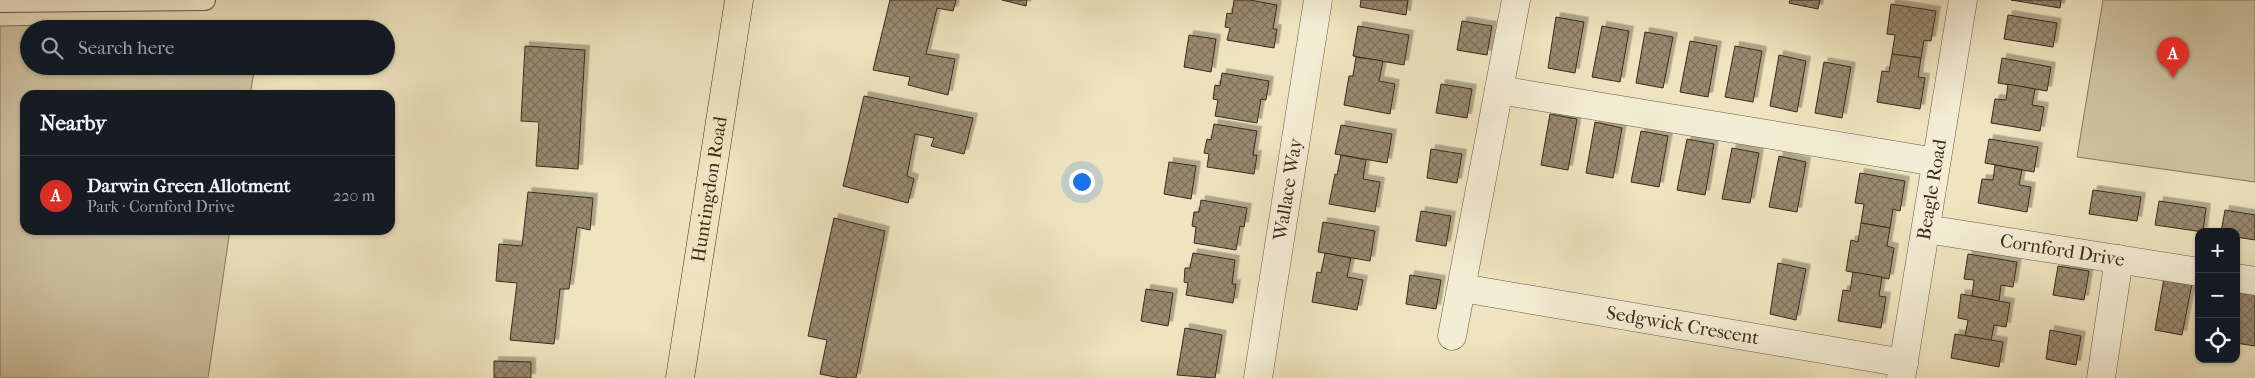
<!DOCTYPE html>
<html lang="en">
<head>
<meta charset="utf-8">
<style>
  body { margin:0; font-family:"IM FELL French Canon",serif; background:#242831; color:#f1f3f6 }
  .controls { position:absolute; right:15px; bottom:15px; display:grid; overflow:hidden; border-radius:10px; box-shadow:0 1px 4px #0004 }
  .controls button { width:45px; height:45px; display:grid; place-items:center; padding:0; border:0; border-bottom:1px solid #363941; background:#171b24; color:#f1f3f6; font:25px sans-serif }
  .you { position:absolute; left:1081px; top:181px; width:18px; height:18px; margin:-12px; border:4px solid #fff; border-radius:50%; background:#1a73e8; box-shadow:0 0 0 8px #1a73e833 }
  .badge { display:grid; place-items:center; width:32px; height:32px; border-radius:50%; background:#d93025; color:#fff; font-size:16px; font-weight:700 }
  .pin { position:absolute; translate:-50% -41px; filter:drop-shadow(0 1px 2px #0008) }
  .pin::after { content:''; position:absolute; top:26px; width:18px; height:15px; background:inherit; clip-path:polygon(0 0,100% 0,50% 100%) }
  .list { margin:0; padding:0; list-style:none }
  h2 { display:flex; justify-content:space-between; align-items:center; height:65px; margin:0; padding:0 20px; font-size:21px }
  h2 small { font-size:16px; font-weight:400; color:#9ea1a6 }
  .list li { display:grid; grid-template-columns:32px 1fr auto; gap:15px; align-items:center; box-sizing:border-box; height:80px; padding:0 20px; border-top:1px solid #363941 }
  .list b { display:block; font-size:19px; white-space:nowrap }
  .list p { margin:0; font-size:16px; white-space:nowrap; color:#9ea1a6 }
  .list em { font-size:16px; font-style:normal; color:#9ea1a6 }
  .icon { flex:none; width:28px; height:28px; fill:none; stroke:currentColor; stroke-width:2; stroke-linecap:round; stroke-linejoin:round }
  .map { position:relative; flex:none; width:2255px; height:378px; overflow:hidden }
  .search { position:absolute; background:#171b24; box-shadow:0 1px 4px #0004; left:20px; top:20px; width:375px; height:55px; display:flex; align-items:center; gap:12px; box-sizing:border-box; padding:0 18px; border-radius:28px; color:#9ea1a6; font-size:19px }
  .panel { position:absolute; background:#171b24; box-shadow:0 1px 4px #0004; left:20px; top:90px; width:375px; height:145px; border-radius:15px }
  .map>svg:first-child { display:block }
  .green { fill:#d0c4a3; stroke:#86765e }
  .building { fill:url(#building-cross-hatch); stroke:#3c281a; filter:url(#shadow) }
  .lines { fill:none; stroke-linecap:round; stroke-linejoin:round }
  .lane-casing { stroke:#685743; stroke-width:22 }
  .street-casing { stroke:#685743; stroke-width:29 }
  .primary-casing { stroke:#3c281a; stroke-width:29 }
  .lane { stroke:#f4edd5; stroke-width:20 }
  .street { stroke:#f4edd5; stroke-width:28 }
  .primary { stroke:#eee4bf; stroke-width:28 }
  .labels { text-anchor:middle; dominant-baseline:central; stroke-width:5; stroke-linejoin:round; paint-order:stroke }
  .street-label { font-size:19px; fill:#3c281a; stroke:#f4edd5 }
</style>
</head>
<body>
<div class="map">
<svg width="2255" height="378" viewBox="0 0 2255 378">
  <defs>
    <pattern id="building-cross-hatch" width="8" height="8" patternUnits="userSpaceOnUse" patternTransform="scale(1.25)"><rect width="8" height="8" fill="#998a70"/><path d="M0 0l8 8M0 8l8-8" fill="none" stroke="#7e715b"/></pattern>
    <filter id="shadow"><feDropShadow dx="4.5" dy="-4.5" stdDeviation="0" flood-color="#0004"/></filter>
  </defs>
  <rect width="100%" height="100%" fill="#eee4bf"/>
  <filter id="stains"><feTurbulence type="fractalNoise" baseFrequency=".004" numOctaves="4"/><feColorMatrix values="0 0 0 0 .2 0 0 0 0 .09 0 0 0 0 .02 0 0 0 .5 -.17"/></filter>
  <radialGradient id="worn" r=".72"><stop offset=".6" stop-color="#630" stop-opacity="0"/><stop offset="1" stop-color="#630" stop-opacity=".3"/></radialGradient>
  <g class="green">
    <path d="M 2103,0 L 2255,0 L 2255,182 L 2077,157 Z"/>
    <path d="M 262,21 L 260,29 L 29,29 L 29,66 L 255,66 L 250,95 L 25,95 L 25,230 L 230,230 L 208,378 L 0,378 L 0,26 Z"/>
  </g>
  <g class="building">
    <path d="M 890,0 L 956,0 L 953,11 L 937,8 L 926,54 L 955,59 L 948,95 L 908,85 L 910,77 L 873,70 Z"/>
    <path d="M 1002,0 L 1027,0 L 1026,6 Z"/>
    <path d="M 1234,0 L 1250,0 L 1277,5 L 1273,29 L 1277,29 L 1274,48 L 1227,40 L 1230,28 L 1225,27 L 1227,13 L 1232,14 Z"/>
    <path d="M 1361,0 L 1408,0 L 1406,15 L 1360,7 Z"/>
    <path d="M 1790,0 L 1820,0 L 1818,9 L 1789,3 Z"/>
    <path d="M 2011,0 L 2061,0 L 2060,8 Z"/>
    <path d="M 1891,4 L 1936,11 L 1931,41 L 1924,40 L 1921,58 L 1892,54 L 1895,35 L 1887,34 Z"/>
    <path d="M 2008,15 L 2057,23 L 2053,47 L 2004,39 Z"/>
    <path d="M 1556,17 L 1584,22 L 1575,73 L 1548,68 Z"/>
    <path d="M 1462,21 L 1492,26 L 1487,55 L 1457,50 Z"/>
    <path d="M 1358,26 L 1409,35 L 1404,65 L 1353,56 Z"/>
    <path d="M 1602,26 L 1629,31 L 1620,82 L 1592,77 Z"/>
    <path d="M 1645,32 L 1673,37 L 1663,88 L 1636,83 Z"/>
    <path d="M 1189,35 L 1216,39 L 1211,72 L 1184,67 Z"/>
    <path d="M 1690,41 L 1717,46 L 1708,97 L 1680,92 Z"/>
    <path d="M 525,46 L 585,50 L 578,169 L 536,166 L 539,122 L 521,121 Z"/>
    <path d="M 1735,46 L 1762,51 L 1753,102 L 1725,97 Z"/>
    <path d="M 1892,54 L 1921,58 L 1918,77 L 1925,78 L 1920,109 L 1877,102 L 1882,71 L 1889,72 Z"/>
    <path d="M 1779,55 L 1806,61 L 1797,112 L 1770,106 Z"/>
    <path d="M 1356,57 L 1383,61 L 1379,81 L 1395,84 L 1390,114 L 1344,105 L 1349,76 L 1353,76 Z"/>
    <path d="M 2002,58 L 2051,67 L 2047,91 L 1998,83 Z"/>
    <path d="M 1824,62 L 1851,67 L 1842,118 L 1815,113 Z"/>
    <path d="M 1222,73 L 1269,81 L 1266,100 L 1261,99 L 1257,123 L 1215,116 L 1218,100 L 1213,99 L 1215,85 L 1220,86 Z"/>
    <path d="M 1441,84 L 1472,89 L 1467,118 L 1436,113 Z"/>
    <path d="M 2008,84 L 2035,89 L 2032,105 L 2044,107 L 2040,131 L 1991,123 L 1995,99 L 2006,100 Z"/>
    <path d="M 864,96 L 973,118 L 964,154 L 931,146 L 934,138 L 915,134 L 907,176 L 914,179 L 908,203 L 843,186 Z"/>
    <path d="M 1550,114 L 1577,119 L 1568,170 L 1541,165 Z"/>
    <path d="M 1595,122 L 1622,128 L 1613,178 L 1586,173 Z"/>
    <path d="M 1214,124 L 1257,131 L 1253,155 L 1257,155 L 1254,174 L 1207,167 L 1209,154 L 1204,153 L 1207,139 L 1211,140 Z"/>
    <path d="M 1341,125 L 1392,134 L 1387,163 L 1335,154 Z"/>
    <path d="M 1641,131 L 1668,136 L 1659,187 L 1631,182 Z"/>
    <path d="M 1687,139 L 1714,144 L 1705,195 L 1677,190 Z"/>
    <path d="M 1989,139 L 2038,147 L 2034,172 L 1985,163 Z"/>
    <path d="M 1732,148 L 1759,153 L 1750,203 L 1722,199 Z"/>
    <path d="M 1431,149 L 1462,154 L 1457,183 L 1427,178 Z"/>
    <path d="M 1341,155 L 1366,160 L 1363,179 L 1380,182 L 1375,212 L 1329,204 L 1335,174 L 1337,175 Z"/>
    <path d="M 1779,156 L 1806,162 L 1797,212 L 1769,207 Z"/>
    <path d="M 1169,162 L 1196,166 L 1191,199 L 1164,194 Z"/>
    <path d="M 1995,165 L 2022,170 L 2019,185 L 2031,187 L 2027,212 L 1978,203 L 1982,179 L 1993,180 Z"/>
    <path d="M 1860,173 L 1905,181 L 1900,211 L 1893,209 L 1890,228 L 1861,223 L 1864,204 L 1855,203 Z"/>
    <path d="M 2093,190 L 2141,197 L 2137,221 L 2089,214 Z"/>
    <path d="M 528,192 L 593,198 L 590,230 L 577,227 L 569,289 L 560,289 L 554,344 L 510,340 L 517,283 L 496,281 L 499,244 L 522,246 Z"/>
    <path d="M 1201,200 L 1247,208 L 1244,227 L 1240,226 L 1236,250 L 1194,243 L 1196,227 L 1192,226 L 1194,212 L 1199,212 Z"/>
    <path d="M 2159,201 L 2206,208 L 2203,232 L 2155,225 Z"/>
    <path d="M 2225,210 L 2255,215 L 2255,240 L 2236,237 L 2236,232 L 2221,232 Z"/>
    <path d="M 1421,211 L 1451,216 L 1446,246 L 1416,241 Z"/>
    <path d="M 834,218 L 885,231 L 856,378 L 840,378 L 820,374 L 827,340 L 808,336 Z"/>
    <path d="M 1323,222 L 1375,231 L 1370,261 L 1318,252 Z"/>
    <path d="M 1861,223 L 1890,228 L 1887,246 L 1894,248 L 1889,279 L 1846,271 L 1851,240 L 1858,242 Z"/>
    <path d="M 1193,253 L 1235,260 L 1232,284 L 1236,284 L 1233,303 L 1186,295 L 1188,283 L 1184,282 L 1185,268 L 1190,268 Z"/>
    <path d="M 1325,253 L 1351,258 L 1347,277 L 1363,280 L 1357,310 L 1312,302 L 1317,272 L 1321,273 Z"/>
    <path d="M 1968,254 L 2017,262 L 2013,287 L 2001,285 L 1999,301 L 1972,296 L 1974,280 L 1964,279 Z"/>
    <path d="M 1778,263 L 1806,269 L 1796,320 L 1770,314 Z"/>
    <path d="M 2058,266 L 2089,271 L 2084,300 L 2053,295 Z"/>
    <path d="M 1853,272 L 1882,277 L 1879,296 L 1886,297 L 1881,328 L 1838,321 L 1843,290 L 1850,291 Z"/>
    <path d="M 1410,275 L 1441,280 L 1436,309 L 1406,304 Z"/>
    <path d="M 2164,278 L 2192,284 L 2182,335 L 2155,330 Z"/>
    <path d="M 1146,289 L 1173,293 L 1168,326 L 1141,321 Z"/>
    <path d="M 2237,291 L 2255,294 L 2255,346 L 2236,343 Z"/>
    <path d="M 1961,294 L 2010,303 L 2006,327 L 1994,325 L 1991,341 L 1965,336 L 1968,320 L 1958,318 Z"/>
    <path d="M 1185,328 L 1222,335 L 1215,378 L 1177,375 Z"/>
    <path d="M 2050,330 L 2081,336 L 2076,365 L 2046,359 Z"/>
    <path d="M 1955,334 L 2003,342 L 1999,367 L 1951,358 Z"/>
    <path d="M 494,361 L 531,362 L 531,378 L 494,378 Z"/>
  </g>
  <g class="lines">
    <g class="lane-casing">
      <path id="lane" d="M 0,2 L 205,0"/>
    </g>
    <g class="street-casing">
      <g id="street">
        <path d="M 1499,90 L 1936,162"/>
        <path id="s1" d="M 1926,229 L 2199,272"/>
        <path d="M 2236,278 L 2255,281"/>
        <path id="s2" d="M 1462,288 L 1904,363"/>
        <path d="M 1452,336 L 1516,0"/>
        <path id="s3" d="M 1258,378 L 1318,0"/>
        <path id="s4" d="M 1901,378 L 1963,0"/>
        <path d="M 2101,378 L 2119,259"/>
      </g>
    </g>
    <g class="primary-casing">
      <g id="primary">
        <path id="s5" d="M 680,378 L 739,0"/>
      </g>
    </g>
    <use href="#lane" class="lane"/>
    <use href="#street" class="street"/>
    <use href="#primary" class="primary"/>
  </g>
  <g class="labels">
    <g class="street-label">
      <text stroke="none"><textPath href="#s5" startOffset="191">Huntingdon Road</textPath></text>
      <text stroke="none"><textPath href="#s3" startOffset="191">Wallace Way</textPath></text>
      <text stroke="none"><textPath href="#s4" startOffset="191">Beagle Road</textPath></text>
      <text stroke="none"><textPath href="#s1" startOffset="138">Cornford Drive</textPath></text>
      <text stroke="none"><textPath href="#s2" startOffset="224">Sedgwick Crescent</textPath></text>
    </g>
  </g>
  <rect width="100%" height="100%" filter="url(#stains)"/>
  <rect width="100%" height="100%" fill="url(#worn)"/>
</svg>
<div class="controls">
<button>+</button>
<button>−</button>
<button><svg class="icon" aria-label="locate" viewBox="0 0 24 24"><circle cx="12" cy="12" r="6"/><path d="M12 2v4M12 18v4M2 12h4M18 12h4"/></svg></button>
</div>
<div class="you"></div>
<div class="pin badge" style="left:2173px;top:78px">A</div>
<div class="search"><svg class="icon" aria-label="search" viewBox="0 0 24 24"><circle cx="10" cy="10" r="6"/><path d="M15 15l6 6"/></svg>Search here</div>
<section class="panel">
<h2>Nearby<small></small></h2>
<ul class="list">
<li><span class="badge">A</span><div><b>Darwin Green Allotment</b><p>Park · Cornford Drive</p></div><em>220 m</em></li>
</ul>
</section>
</div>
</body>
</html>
